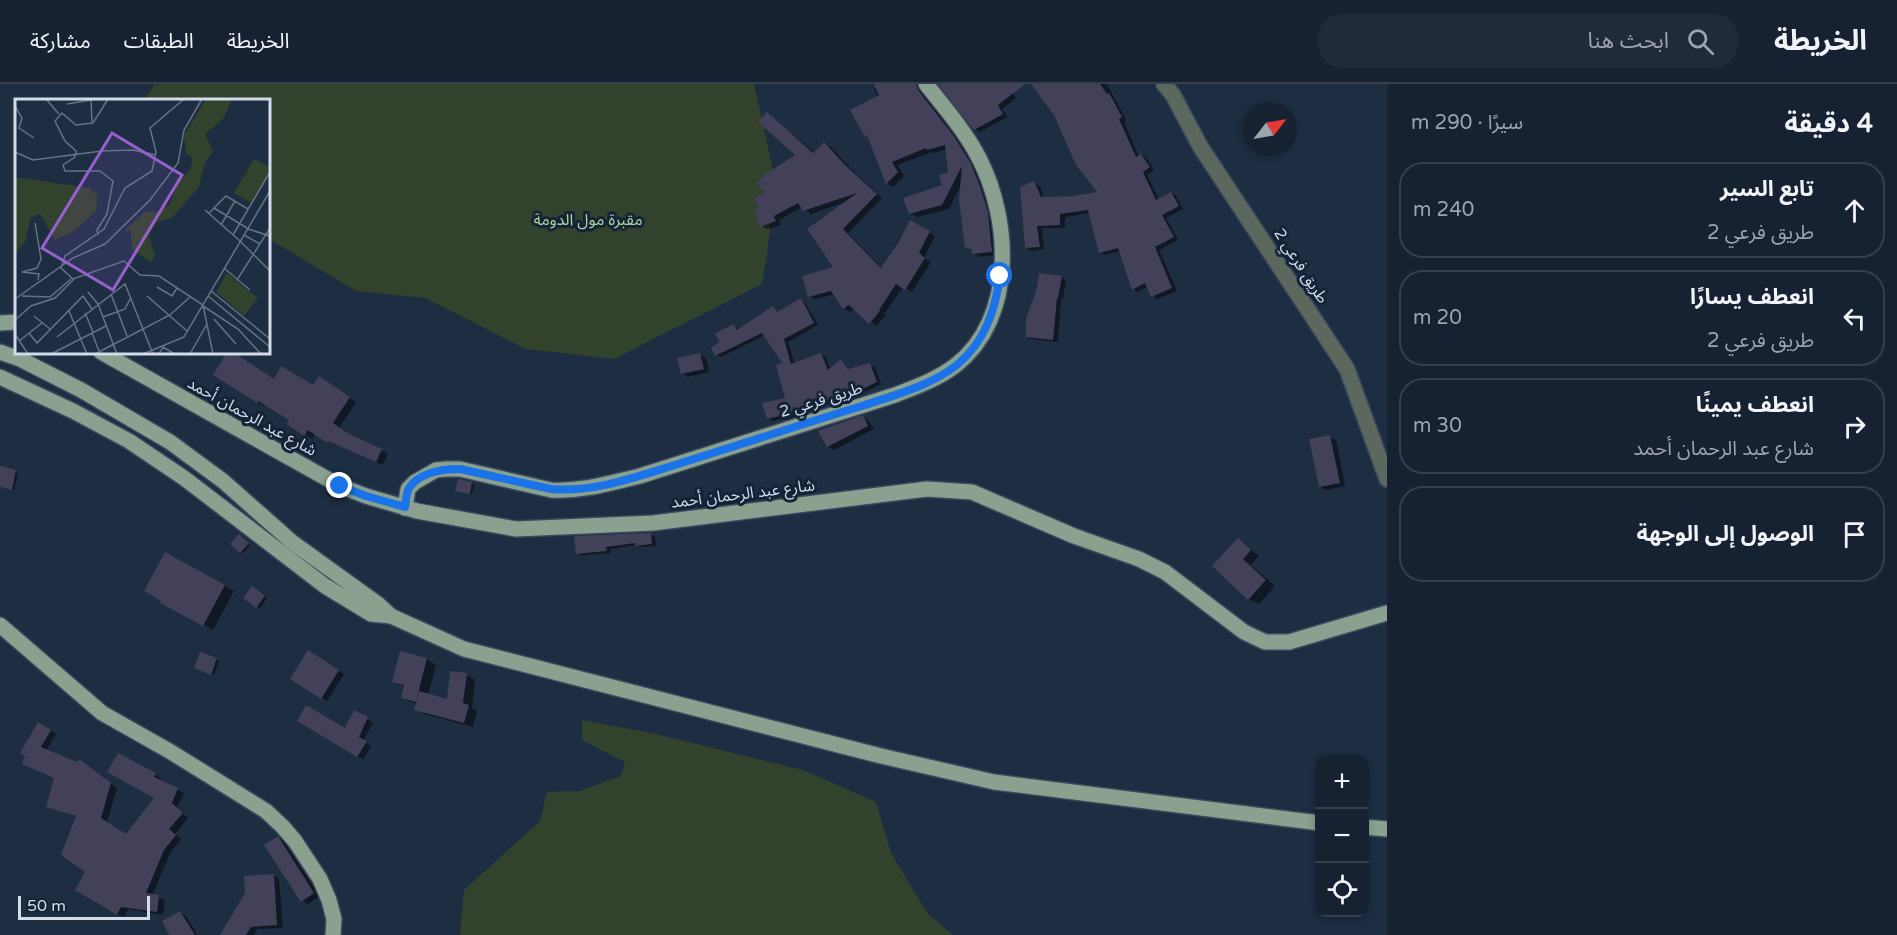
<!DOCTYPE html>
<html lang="ar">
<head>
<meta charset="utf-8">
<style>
  body { margin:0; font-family:"Varela Round","Noto Sans Arabic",sans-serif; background:#1f2a3a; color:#f1f3f6; direction:rtl }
  .controls { position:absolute; right:18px; bottom:18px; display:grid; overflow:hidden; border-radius:12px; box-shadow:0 3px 9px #0003 }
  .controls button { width:54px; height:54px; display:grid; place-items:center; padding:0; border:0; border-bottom:2px solid #353f4d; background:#162232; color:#f1f3f6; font:30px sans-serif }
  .compass { position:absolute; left:1243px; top:18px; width:54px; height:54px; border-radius:50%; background:#162232; box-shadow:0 3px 9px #0003; rotate:59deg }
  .scale { position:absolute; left:18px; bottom:15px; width:132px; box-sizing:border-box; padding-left:6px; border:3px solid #d2dcea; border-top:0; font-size:16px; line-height:21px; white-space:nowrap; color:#d2dcea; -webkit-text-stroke:4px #142338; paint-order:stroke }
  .stop { position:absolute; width:18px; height:18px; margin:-14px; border:4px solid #1a73e8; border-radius:50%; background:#fff }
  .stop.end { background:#1a73e8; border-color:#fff; box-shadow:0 2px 6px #0008 }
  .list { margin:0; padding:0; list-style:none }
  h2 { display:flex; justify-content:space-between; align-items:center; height:78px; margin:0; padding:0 24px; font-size:26px }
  h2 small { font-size:20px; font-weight:400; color:#9ea4ac }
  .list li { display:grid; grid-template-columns:39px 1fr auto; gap:18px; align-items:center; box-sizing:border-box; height:96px; margin:0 12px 12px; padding:0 12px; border:2px solid #353f4d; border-radius:24px }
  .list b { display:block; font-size:22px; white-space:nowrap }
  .list p { margin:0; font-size:20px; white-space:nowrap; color:#9ea4ac }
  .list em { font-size:20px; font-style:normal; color:#9ea4ac }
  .icon { flex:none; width:33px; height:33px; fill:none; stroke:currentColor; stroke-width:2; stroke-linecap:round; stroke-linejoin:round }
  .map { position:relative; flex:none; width:1387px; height:851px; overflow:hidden; direction:ltr }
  header { display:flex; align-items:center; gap:36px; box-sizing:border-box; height:84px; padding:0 30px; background:#162232; border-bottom:2px solid #353f4d }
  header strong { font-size:28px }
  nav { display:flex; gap:33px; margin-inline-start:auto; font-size:21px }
  .search { width:420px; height:54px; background:#1f2a3a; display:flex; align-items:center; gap:15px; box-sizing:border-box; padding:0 21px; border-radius:24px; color:#9ea4ac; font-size:22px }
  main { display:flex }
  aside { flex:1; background:#162232 }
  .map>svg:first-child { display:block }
  .green { fill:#33422c }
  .shadow { fill:#0007 }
  .building { fill:#43405a }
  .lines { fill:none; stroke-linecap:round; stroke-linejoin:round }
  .minor-casing { stroke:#3a495d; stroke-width:18 }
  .major-casing { stroke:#3a495d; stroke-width:18 }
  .minor { stroke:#5c675e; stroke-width:15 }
  .major { stroke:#8aa18f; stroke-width:15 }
  .route { stroke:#1a73e8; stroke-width:8 }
  .labels { text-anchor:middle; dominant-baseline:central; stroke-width:6; stroke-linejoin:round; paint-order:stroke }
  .park-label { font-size:16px; fill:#acd79b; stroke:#142338 }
  .street-label { font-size:16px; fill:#d2dcea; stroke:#142338 }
  .inset-road { fill:none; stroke:#657385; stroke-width:1.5 }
  .view { fill:#9561cc; fill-opacity:0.15; stroke:#9561cc; stroke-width:3 }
  .inset-edge { fill:none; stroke:#d2dcea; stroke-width:3 }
</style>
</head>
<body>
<header>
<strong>الخريطة</strong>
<div class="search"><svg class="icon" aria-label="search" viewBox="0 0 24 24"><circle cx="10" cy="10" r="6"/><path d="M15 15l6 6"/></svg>ابحث هنا</div>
<nav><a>الخريطة</a><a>الطبقات</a><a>مشاركة</a></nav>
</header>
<main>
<aside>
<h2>4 دقيقة<small>سيرًا · 290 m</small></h2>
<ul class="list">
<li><svg class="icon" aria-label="ahead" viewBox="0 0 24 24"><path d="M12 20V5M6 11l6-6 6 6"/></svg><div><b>تابع السير</b><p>طريق فرعي 2</p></div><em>240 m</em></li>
<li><svg class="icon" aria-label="left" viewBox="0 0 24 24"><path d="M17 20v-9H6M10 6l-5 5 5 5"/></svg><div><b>انعطف يسارًا</b><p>طريق فرعي 2</p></div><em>20 m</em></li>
<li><svg class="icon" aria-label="right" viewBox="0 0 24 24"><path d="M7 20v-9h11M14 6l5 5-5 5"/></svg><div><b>انعطف يمينًا</b><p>شارع عبد الرحمان أحمد</p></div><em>30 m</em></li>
<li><svg class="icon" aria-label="arrive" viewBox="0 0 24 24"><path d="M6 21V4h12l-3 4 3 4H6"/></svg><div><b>الوصول إلى الوجهة</b></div></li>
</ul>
</aside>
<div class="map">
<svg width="1387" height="851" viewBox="0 0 1387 851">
  <rect width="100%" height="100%" fill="#1d2d42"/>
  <g class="green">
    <path d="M 155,0 L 754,0 L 775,95 L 768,164 L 762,200 L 614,275 L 526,265 L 425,214 L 356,207 L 269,155 L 268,16 L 144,16 Z"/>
    <path d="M 582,636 L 656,650 L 803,686 L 876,718 L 891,769 L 928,830 L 953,851 L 460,851 L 464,806 L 540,737 L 547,708 L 579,707 L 621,692 L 625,678 L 582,656 Z"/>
  </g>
  <g class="shadow">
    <path d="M 872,0 L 923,0 L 922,6 L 959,56 L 976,83 L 987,107 L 998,171 L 980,173 L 966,163 L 962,99 L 949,125 L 917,133 L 910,129 L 944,102 L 949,89 L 947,65 L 934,69 L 932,68 L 897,81 L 904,92 L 893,103 L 887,99 L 869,53 L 866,52 L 878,13 Z"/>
    <path d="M 973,0 L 1005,0 L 1016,14 L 1002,25 L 1007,33 L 980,48 L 975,45 Z"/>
    <path d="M 1035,0 L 1107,0 L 1126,36 L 1124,38 L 1139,73 L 1141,71 L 1147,74 L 1154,86 L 1147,91 L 1159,116 L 1171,109 L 1176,112 L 1183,125 L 1166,134 L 1178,156 L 1159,166 L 1177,207 L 1157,215 L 1152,211 L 1148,202 L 1138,208 L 1133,205 L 1121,167 L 1105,171 L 1100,168 L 1090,129 L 1065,133 L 1065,144 L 1042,144 L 1044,165 L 1032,167 L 1026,163 L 1034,99 L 1040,102 L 1044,114 L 1073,113 L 1100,109 L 1055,30 Z"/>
    <path d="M 767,30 L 815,69 L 825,60 L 831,63 L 852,86 L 882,114 L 848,149 L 882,184 L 910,138 L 935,152 L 924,174 L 931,178 L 912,208 L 903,203 L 884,230 L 886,231 L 876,242 L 855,225 L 850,228 L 844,224 L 835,210 L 815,215 L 809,212 L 836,184 L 845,118 L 811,130 L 802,123 L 779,136 L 781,141 L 767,145 L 761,142 L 769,108 L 797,71 Z"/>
    <path d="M 1061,193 L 1066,196 L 1063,215 L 1061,215 L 1058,258 L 1032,255 L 1027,253 Z"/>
    <path d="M 801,216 L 805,219 L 818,241 L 788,258 L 795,281 L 821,271 L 826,273 L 830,286 L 841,277 L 850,286 L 870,281 L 875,283 L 881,300 L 857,312 L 814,323 L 787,336 L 783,334 L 773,337 L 768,334 L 787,315 L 785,280 L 765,251 L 721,273 L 717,271 L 721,259 L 734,241 L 740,247 L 773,224 L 779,229 Z"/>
    <path d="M 700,271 L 706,274 L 709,288 L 688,293 L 682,289 Z"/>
    <path d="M 215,291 L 313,303 L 326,298 L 356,318 L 339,344 L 353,353 L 388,370 L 383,381 L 336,360 L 335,361 L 316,349 L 312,355 L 289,339 L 292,335 L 266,320 L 264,322 L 257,318 Z"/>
    <path d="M 863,333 L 869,337 L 874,345 L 834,366 L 828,362 Z"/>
    <path d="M 1330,353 L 1336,356 L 1345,402 L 1326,406 L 1320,402 Z"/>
    <path d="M 15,388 L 18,389 L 14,406 L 0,403 L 0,393 Z"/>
    <path d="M 471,399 L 474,401 L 472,410 L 460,408 Z"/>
    <path d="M 651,450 L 655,453 L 656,462 L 641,463 L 636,461 L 610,465 L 611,469 L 582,471 L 577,469 Z"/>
    <path d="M 242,453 L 250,461 L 243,469 L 240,468 Z"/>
    <path d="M 1238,456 L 1259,472 L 1251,481 L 1275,502 L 1259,520 L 1249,515 Z"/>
    <path d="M 165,471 L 234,507 L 213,546 L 162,518 Z"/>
    <path d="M 252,504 L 267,514 L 260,524 L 245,514 Z"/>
    <path d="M 308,568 L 344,590 L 327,617 L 292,595 Z"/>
    <path d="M 401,568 L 427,575 L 436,581 L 428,611 L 449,617 L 466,591 L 475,596 L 472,624 L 477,627 L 473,643 L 425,630 L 416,625 L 417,621 L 403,614 L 405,603 L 394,597 Z"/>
    <path d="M 216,576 L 219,577 L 214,591 L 198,585 Z"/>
    <path d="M 354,628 L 373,638 L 363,657 L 371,662 L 363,675 L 299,636 L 346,646 Z"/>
    <path d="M 38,640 L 56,650 L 46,667 L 77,680 L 85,681 L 117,704 L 107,738 L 126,751 L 156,714 L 119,671 L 161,694 L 159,697 L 184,709 L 177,724 L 188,734 L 175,750 L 181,755 L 170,769 L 152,812 L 165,816 L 163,831 L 128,825 L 124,833 L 96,819 L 78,733 L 48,722 L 56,694 L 30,683 Z"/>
    <path d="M 278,754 L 284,757 L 320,812 L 308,820 L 302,817 Z"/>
    <path d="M 273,791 L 279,795 L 283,844 L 257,845 L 254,851 L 222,851 Z"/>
    <path d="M 180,829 L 186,832 L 197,851 L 171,851 Z"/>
  </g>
  <g class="building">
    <path d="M 873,0 L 916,0 L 918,6 L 953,51 L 970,78 L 980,102 L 988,128 L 992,168 L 972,170 L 971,165 L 965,164 L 959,116 L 962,82 L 942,121 L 909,130 L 903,114 L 942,101 L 939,91 L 948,88 L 945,61 L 927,66 L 926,64 L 892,78 L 898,88 L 886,100 L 867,51 L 865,53 L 850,26 L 879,11 Z"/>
    <path d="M 938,0 L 1025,0 L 998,21 L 1003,30 L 974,46 Z"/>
    <path d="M 1031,0 L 1100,0 L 1107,10 L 1109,9 L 1122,33 L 1119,35 L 1136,73 L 1141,70 L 1150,83 L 1143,88 L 1156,116 L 1171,108 L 1179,122 L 1162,131 L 1174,153 L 1155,163 L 1172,204 L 1151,213 L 1145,199 L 1132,206 L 1118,164 L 1099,169 L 1088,126 L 1060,130 L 1060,141 L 1037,142 L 1040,163 L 1025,164 L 1020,103 L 1034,97 L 1041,113 L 1073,112 L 1097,108 L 1076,81 L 1054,31 Z"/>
    <path d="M 767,28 L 813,69 L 824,58 L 845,81 L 877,110 L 843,145 L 881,184 L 899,157 L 910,136 L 930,147 L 919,169 L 925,174 L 905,206 L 896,200 L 879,226 L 880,227 L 869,240 L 849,221 L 843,225 L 831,207 L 808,213 L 802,192 L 833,183 L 807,145 L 857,109 L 803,127 L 798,119 L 774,132 L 776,137 L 760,143 L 754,126 L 759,124 L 754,114 L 766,108 L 757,100 L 763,92 L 795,71 L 758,38 Z"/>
    <path d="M 1039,189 L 1062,192 L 1058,214 L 1057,214 L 1053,256 L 1026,253 L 1026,235 L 1037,204 Z"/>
    <path d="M 801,214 L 814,239 L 784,255 L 791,280 L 821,269 L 828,286 L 841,275 L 848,285 L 870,279 L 877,298 L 852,310 L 808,321 L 781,334 L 780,332 L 767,335 L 762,319 L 785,314 L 776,281 L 782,279 L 762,249 L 715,272 L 711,264 L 719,258 L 715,249 L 734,240 L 737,246 L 773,222 L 777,228 Z"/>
    <path d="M 227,268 L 233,268 L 274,295 L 281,282 L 313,301 L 319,292 L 350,313 L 333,339 L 349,350 L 382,365 L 376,378 L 328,357 L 327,359 L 308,346 L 304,352 L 287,340 L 289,336 L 258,317 L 257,319 L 213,291 Z"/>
    <path d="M 700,269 L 704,285 L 681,290 L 677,274 Z"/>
    <path d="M 863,331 L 868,342 L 827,363 L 818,347 Z"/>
    <path d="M 1330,351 L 1340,399 L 1319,403 L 1309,355 Z"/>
    <path d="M 0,382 L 16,386 L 12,406 L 0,403 Z"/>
    <path d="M 458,395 L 472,398 L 470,410 L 455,407 Z"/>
    <path d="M 651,449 L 652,460 L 635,462 L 635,459 L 606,463 L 607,467 L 576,470 L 574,452 Z"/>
    <path d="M 239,450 L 249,459 L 240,469 L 230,460 Z"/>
    <path d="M 1238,454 L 1251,466 L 1243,475 L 1266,496 L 1248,516 L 1212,482 Z"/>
    <path d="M 165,468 L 225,501 L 203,542 L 160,519 L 161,517 L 144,507 Z"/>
    <path d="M 252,502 L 265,512 L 256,524 L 243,514 Z"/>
    <path d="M 308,566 L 339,586 L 321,615 L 290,595 Z"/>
    <path d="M 400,567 L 427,574 L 416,618 L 401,614 L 404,601 L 392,598 Z"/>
    <path d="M 200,568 L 217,574 L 211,591 L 194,584 Z"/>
    <path d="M 450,587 L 467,589 L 463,619 L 469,621 L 464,639 L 414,626 L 419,607 L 447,615 Z"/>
    <path d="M 306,621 L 345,644 L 354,626 L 368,633 L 359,653 L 367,657 L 357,673 L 297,637 Z"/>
    <path d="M 38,638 L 51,646 L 41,663 L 77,678 L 79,675 L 111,699 L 101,734 L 126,750 L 154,714 L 107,688 L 118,669 L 156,689 L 154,693 L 178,704 L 172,719 L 183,729 L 169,745 L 176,751 L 164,766 L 146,809 L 159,811 L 157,828 L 121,823 L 117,831 L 75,806 L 85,788 L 61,771 L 76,732 L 46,723 L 54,694 L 22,680 L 25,672 L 20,669 Z"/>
    <path d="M 278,752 L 314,809 L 301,818 L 264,761 Z"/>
    <path d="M 274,790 L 277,841 L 251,843 L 246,851 L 220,851 L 245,809 L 244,792 Z"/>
    <path d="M 180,827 L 195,851 L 169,851 L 162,837 Z"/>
  </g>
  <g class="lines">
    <g class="minor-casing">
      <path id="minor" d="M 1164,0 L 1173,11 L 1200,62 L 1347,285 L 1387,395"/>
    </g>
    <g class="major-casing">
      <g id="major">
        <path d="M 0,239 L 16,238"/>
        <path d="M 0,268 L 20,275 L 81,306 L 170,358 L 223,397 L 292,458 L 378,520 L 391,532 L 464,565 L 881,672 L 994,698 L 1320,739"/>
        <path d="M 101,268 L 340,402 L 366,412 L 417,427 L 516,445 L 653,439 L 927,405 L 972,408 L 1074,452 L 1139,475 L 1165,488 L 1244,548 L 1265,558 L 1289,558 L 1387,529"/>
        <path d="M 0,293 L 73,327 L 129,357 L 184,394 L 325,502 L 371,530 L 391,532"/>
        <path d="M 405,424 L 408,405 L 415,398 L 436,386 L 446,385 L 460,385 L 551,406 C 581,408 610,399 640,392 L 895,311 C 916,303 938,295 956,281 C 1016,234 1011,136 979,74 C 965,47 945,24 926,0"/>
        <path d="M 0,541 L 102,629 L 171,668 L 266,727 L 283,743 L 295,757 L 320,795 L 329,816 L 334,835 L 333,851"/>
        <path d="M 1364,743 L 1387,745"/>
      </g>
    </g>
    <use href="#minor" class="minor"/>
    <use href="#major" class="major"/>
  </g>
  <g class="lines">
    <path class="route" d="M 340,402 L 366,412 L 405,423 C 406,417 406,409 409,404 C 420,388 442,385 460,385 L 551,405 C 592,409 636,393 675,381 C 710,370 745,359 779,348 C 807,339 835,330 862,322 C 894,311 931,302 958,280 C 985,257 995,227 1000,192"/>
  </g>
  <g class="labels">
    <g class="park-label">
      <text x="588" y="136">مقبرة مول الدومة</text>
    </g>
    <g class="street-label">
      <text transform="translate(1301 182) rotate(57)">طريق فرعي 2</text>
      <text transform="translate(821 316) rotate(-17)">طريق فرعي 2</text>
      <text transform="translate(252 333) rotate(29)">شارع عبد الرحمان أحمد</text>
      <text transform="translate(743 410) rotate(-7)">شارع عبد الرحمان أحمد</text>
    </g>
  </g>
  <g transform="translate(15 15)">
    <rect width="255" height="255" fill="#1d2d42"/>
    <path d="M 191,0 L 217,0 L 208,20 L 190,35 L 198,52 L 190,64 L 184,88 L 157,119 L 142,123 L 134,136 L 140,157 L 136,163 L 117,151 L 116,132 L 109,132 L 131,112 L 143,113 L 155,105 L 162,85 L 175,70 L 178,59 L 171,55 L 169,36 ZM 239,60 L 255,68 L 255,73 L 236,104 L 219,94 ZM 0,78 L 74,89 L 82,96 L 81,112 L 62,130 L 40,141 L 25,115 L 16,118 L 10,143 L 0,154 ZM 212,174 L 243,199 L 229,217 L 201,193 Z" fill="#33422c"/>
    <path class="inset-road" d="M 31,0 L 44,15M 169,0 L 135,29 L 141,53 L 137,72 L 110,89 L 89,130 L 50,157 L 46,169 L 58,180 L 109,162 L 125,176 L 144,177 L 188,206 L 198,255M 76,1 L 77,23M 52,5 L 76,1M 0,7 L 7,19 L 4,29 L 19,39M 0,53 L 18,61 L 87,52 L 118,51 L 141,56M 199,109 L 232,129M 190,111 L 225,142M 194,114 L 211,97 L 233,110M 20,124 L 26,160 L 22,169 L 7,173 L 24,175 L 23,181M 206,126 L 220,102M 233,130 L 255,137M 83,136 L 82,131 L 92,115 L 98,82 L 85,72 L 50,72 L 48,66 L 60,58 L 61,52 L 50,42 L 40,22 L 47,14 L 61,26 L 78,24 L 93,0M 218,136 L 255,73M 229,136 L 245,145M 225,142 L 255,172M 209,169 L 235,191M 222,181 L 255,129M 142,188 L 157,197 L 162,189M 196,192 L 255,240M 73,193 L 83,205 L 102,255M 96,195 L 112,237M 7,197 L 35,198 L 56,180M 132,197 L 172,232M 193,197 L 255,248M 0,200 L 58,159 L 90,145 L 135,101 L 163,64 L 169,31 L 187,0M 188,207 L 223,230 L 246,255M 54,212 L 72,255M 70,214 L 78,233M 19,217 L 35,230M 88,218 L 110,210 L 115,200M 199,220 L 221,245M 0,221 L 16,207 L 40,199 L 59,180M 14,234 L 22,244 L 68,197 L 77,210M 77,234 L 84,252M 0,235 L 13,255M 42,238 L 110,185 L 138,255M 4,242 L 27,224M 36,255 L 91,227M 80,255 L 155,216 L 175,198M 128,255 L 169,238 L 255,92M 144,255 L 148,248 L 160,255M 175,255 L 192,225"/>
    <path class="view" d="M 97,34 L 167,76 L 98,191 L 27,149 Z"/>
    <rect width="255" height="255" class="inset-edge"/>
  </g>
</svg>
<div class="controls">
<button>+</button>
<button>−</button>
<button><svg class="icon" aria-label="locate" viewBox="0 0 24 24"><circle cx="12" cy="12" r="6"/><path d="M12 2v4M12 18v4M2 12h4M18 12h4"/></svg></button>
</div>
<svg class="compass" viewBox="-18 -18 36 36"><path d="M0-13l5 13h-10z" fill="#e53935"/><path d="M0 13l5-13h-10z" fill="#9ea4ac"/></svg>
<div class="scale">50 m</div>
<div class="stop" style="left:1000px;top:192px"></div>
<div class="stop end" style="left:340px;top:402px"></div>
</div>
</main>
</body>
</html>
